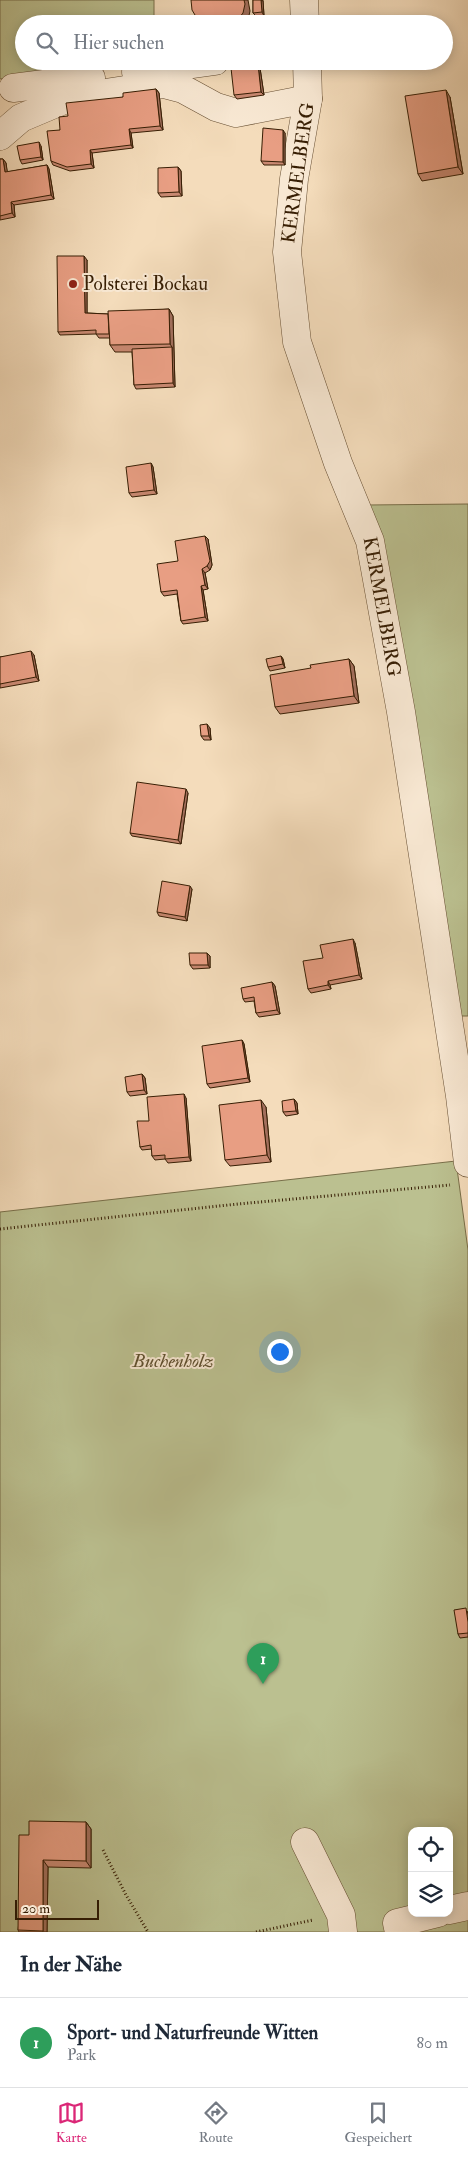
<!DOCTYPE html>
<html lang="de">
<head>
<meta charset="utf-8">
<style>
  body { margin:0; font-family:"IM FELL Double Pica",serif; background:#f6f6f7; color:#1f2937 }
  .controls { position:absolute; right:15px; bottom:15px; display:grid; overflow:hidden; border-radius:10px; box-shadow:0 2px 12px #0003 }
  .controls button { width:45px; height:45px; display:grid; place-items:center; padding:0; border:0; border-bottom:1px solid #e0e1e3; background:#fff; color:#1f2937; font:25px sans-serif }
  .scale { position:absolute; left:15px; bottom:12px; width:84px; box-sizing:border-box; padding-left:5px; border:2px solid #371e04; border-top:0; font-size:14px; line-height:18px; white-space:nowrap; color:#371e04; -webkit-text-stroke:4px #f8e8d3; paint-order:stroke }
  .you { position:absolute; left:279px; top:1351px; width:18px; height:18px; margin:-12px; border:4px solid #fff; border-radius:50%; background:#1a73e8; box-shadow:0 0 0 8px #1a73e833 }
  .badge { display:grid; place-items:center; width:32px; height:32px; border-radius:50%; background:#db2777; color:#fff; font-size:16px; font-weight:700 }
  .pin { position:absolute; translate:-50% -41px; filter:drop-shadow(0 1px 2px #0008) }
  .pin::after { content:''; position:absolute; top:26px; width:18px; height:15px; background:inherit; clip-path:polygon(0 0,100% 0,50% 100%) }
  .list { margin:0; padding:0; list-style:none }
  h2 { display:flex; justify-content:space-between; align-items:center; height:65px; margin:0; padding:0 20px; font-size:21px }
  h2 small { font-size:16px; font-weight:400; color:#747a83 }
  .list li { display:grid; grid-template-columns:32px 1fr auto; gap:15px; align-items:center; box-sizing:border-box; height:90px; padding:0 20px; border-top:1px solid #e0e1e3 }
  .list b { display:block; font-size:19px; white-space:nowrap }
  .list p { margin:0; font-size:16px; white-space:nowrap; color:#747a83 }
  .list em { font-size:16px; font-style:normal; color:#747a83 }
  .icon { flex:none; width:28px; height:28px; fill:none; stroke:currentColor; stroke-width:2; stroke-linecap:round; stroke-linejoin:round }
  .map { position:relative; flex:none; width:468px; height:1932px; overflow:hidden }
  .search { position:absolute; background:#fff; box-shadow:0 2px 12px #0003; left:15px; right:15px; top:15px; height:55px; display:flex; align-items:center; gap:12px; box-sizing:border-box; padding:0 18px; border-radius:28px; color:#747a83; font-size:19px }
  .sheet { height:155px; background:#fff }
  nav { display:flex; justify-content:space-around; align-items:center; box-sizing:border-box; height:70px; border-top:1px solid #e0e1e3; background:#fff; font-size:14px; color:#747a83 }
  nav a { display:grid; justify-items:center; gap:2px }
  nav .on { color:#db2777 }
  .map>svg:first-child { display:block }
  .green { fill:#bbc090; stroke:#796f4a; fill-rule:evenodd }
  .lines { fill:none; stroke-linecap:round; stroke-linejoin:round }
  .minor-casing { stroke:#664e32; stroke-width:29 }
  .path { stroke:#371e04; stroke-width:3; stroke-dasharray:1 2.5; stroke-linecap:butt }
  .minor { stroke:#f8e8d3; stroke-width:28 }
  .wall { fill:#c88871; stroke:#371e04 }
  .shaded-wall { fill:#a26f5c; stroke:#371e04 }
  .building { fill:#e89e83; stroke:#371e04 }
  .poi-dot { fill:#8f2418; stroke:#f8e8d3; stroke-width:2 }
  .labels { text-anchor:middle; dominant-baseline:central; stroke-width:4; stroke-linejoin:round; paint-order:stroke }
  .street-label { font-size:19px; fill:#371e04; stroke:#f8e8d3 }
  .poi-label { font-size:19px; fill:#371e04; stroke:#f8e8d3; text-anchor:start }
  .park-label { font-size:19px; font-style:italic; fill:#5f4f2e; stroke:#f8e8d3 }
</style>
</head>
<body>
<div class="map">
<svg width="468" height="1932" viewBox="0 0 468 1932">
  <rect width="100%" height="100%" fill="#f4dcbb"/>
  <filter id="stains"><feTurbulence type="fractalNoise" baseFrequency=".004" numOctaves="4"/><feColorMatrix values="0 0 0 0 .2 0 0 0 0 .09 0 0 0 0 .02 0 0 0 .5 -.17"/></filter>
  <radialGradient id="worn" r=".72"><stop offset=".6" stop-color="#630" stop-opacity="0"/><stop offset="1" stop-color="#630" stop-opacity=".3"/></radialGradient>
  <g class="green">
    <path d="M 0,0 L 154,0 L 154,24 L 24,24 L 24,61 L 153,61 L 153,65 L 0,79 Z"/>
    <path d="M 468,504 L 468,1016 L 454,1016 L 367,505 Z"/>
    <path d="M 456,1161 L 468,1250 L 468,1932 L 0,1932 L 0,1212 ZM 412,1831 L 449,1831 L 449,1913 L 412,1913 Z"/>
  </g>
  <g class="lines">
    <g class="minor-casing">
      <g id="minor">
        <path d="M 304,0 L 305,24"/>
        <path id="s1" d="M 307,61 L 308,99 L 294,179 L 287,252 L 297,342 L 338,463 L 370,541 L 401,712 L 460,1096 L 468,1163"/>
        <path d="M 136,72 L 215,61"/>
        <path d="M 13,88 L 91,78"/>
        <path d="M 0,136 L 21,118 L 66,99 L 164,84 L 183,89 L 216,107 L 236,113 L 308,99"/>
        <path d="M 305,1842 L 341,1915 L 343,1932"/>
        <path d="M 449,1910 L 468,1906"/>
        <path d="M 399,1932 L 397,1923 L 438,1913"/>
      </g>
    </g>
    <g class="path">
      <path d="M 0,1229 L 238,1204 L 450,1185"/>
      <path d="M 103,1850 L 126,1895 L 148,1932"/>
      <path d="M 256,1932 L 313,1920"/>
    </g>
    <use href="#minor" class="minor"/>
  </g>
  <g class="wall">
    <path d="M 253,0 L 263,0 L 264,16 L 256,16 L 253,13 Z"/>
    <path d="M 260,68 L 264,95 L 237,99 L 234,95 Z"/>
    <path d="M 156,89 L 159,93 L 163,130 L 131,133 L 133,148 L 92,153 L 94,168 L 70,171 L 53,165 L 51,161 L 60,130 L 68,116 L 123,97 Z"/>
    <path d="M 450,97 L 463,174 L 422,181 L 418,174 Z"/>
    <path d="M 285,133 L 285,165 L 264,165 L 261,161 Z"/>
    <path d="M 41,146 L 43,160 L 22,164 L 20,160 Z"/>
    <path d="M 0,159 L 3,159 L 6,163 L 7,172 L 47,165 L 49,169 L 54,199 L 14,205 L 15,217 L 0,220 Z"/>
    <path d="M 178,167 L 181,171 L 182,196 L 161,197 L 158,193 Z"/>
    <path d="M 87,260 L 87,313 L 108,314 L 169,309 L 173,316 L 175,387 L 136,389 L 134,385 L 132,352 L 115,352 L 110,345 L 110,338 L 99,338 L 96,334 L 60,335 L 58,332 Z"/>
    <path d="M 151,463 L 153,467 L 157,494 L 132,497 L 129,493 Z"/>
    <path d="M 205,536 L 208,539 L 212,565 L 210,570 L 205,573 L 208,589 L 203,590 L 208,621 L 183,624 L 181,621 L 177,594 L 164,596 L 161,592 L 178,561 Z"/>
    <path d="M 34,655 L 39,681 L 0,688 L 0,657 Z"/>
    <path d="M 281,656 L 283,659 L 285,668 L 270,671 L 268,667 Z"/>
    <path d="M 349,659 L 354,666 L 359,703 L 280,714 L 275,707 L 311,668 Z"/>
    <path d="M 210,728 L 211,740 L 204,740 L 201,736 Z"/>
    <path d="M 188,793 L 181,844 L 132,836 L 130,833 Z"/>
    <path d="M 192,889 L 187,921 L 159,916 L 157,912 Z"/>
    <path d="M 355,943 L 362,979 L 330,985 L 331,989 L 311,993 L 308,989 L 323,958 Z"/>
    <path d="M 207,953 L 210,956 L 210,968 L 193,969 L 190,965 Z"/>
    <path d="M 272,982 L 275,986 L 280,1014 L 259,1017 L 256,1013 L 254,1001 L 245,1002 L 243,999 Z"/>
    <path d="M 242,1040 L 244,1044 L 250,1082 L 210,1088 L 207,1084 Z"/>
    <path d="M 142,1074 L 145,1078 L 147,1094 L 130,1096 L 127,1092 Z"/>
    <path d="M 186,1098 L 191,1161 L 168,1163 L 165,1159 L 155,1160 L 152,1156 L 152,1149 L 142,1150 L 140,1147 L 149,1121 Z"/>
    <path d="M 294,1099 L 297,1103 L 298,1114 L 286,1116 L 283,1112 Z"/>
    <path d="M 266,1107 L 271,1162 L 230,1166 L 225,1160 Z"/>
    <path d="M 468,1611 L 468,1637 L 460,1638 L 458,1634 Z"/>
    <path d="M 86,1822 L 91,1829 L 91,1868 L 48,1867 L 47,1932 L 19,1932 L 18,1930 L 29,1835 Z"/>
  </g>
  <g class="shaded-wall">
    <path d="M 244,0 L 248,0 L 250,11 L 248,20 L 245,24 L 236,24 L 235,23 Z"/>
    <path d="M 261,0 L 263,1 L 264,16 L 262,12 Z"/>
    <path d="M 258,64 L 260,68 L 264,95 L 261,92 Z"/>
    <path d="M 156,89 L 159,93 L 163,130 L 160,126 Z"/>
    <path d="M 446,90 L 450,97 L 463,174 L 458,167 Z"/>
    <path d="M 129,129 L 131,133 L 133,148 L 131,145 Z"/>
    <path d="M 283,130 L 285,133 L 285,165 L 283,162 Z"/>
    <path d="M 39,142 L 41,146 L 43,160 L 41,157 Z"/>
    <path d="M 90,150 L 92,153 L 94,168 L 91,164 Z"/>
    <path d="M 3,159 L 6,163 L 8,176 L 5,172 Z"/>
    <path d="M 47,165 L 49,169 L 54,199 L 51,195 Z"/>
    <path d="M 178,167 L 181,171 L 182,196 L 179,192 Z"/>
    <path d="M 11,202 L 14,205 L 15,217 L 12,213 Z"/>
    <path d="M 84,256 L 87,260 L 87,316 L 85,313 Z"/>
    <path d="M 169,309 L 173,316 L 175,387 L 173,383 L 172,347 L 170,344 Z"/>
    <path d="M 151,463 L 153,467 L 157,494 L 154,490 Z"/>
    <path d="M 205,536 L 208,539 L 212,565 L 210,570 L 207,566 Z"/>
    <path d="M 202,569 L 205,573 L 208,589 L 205,585 Z"/>
    <path d="M 201,586 L 203,590 L 208,621 L 205,617 Z"/>
    <path d="M 31,651 L 34,655 L 39,681 L 36,677 Z"/>
    <path d="M 281,656 L 283,659 L 285,668 L 283,664 Z"/>
    <path d="M 349,659 L 354,666 L 359,703 L 354,696 Z"/>
    <path d="M 207,724 L 210,728 L 211,740 L 209,736 Z"/>
    <path d="M 186,789 L 188,793 L 181,844 L 178,840 Z"/>
    <path d="M 190,886 L 192,889 L 187,921 L 185,917 Z"/>
    <path d="M 353,939 L 355,943 L 362,979 L 359,975 Z"/>
    <path d="M 207,953 L 210,956 L 210,968 L 208,965 Z"/>
    <path d="M 328,981 L 330,985 L 331,989 L 328,985 Z"/>
    <path d="M 272,982 L 275,986 L 280,1014 L 277,1010 Z"/>
    <path d="M 242,1040 L 244,1044 L 250,1082 L 248,1078 Z"/>
    <path d="M 142,1074 L 145,1078 L 147,1094 L 144,1090 Z"/>
    <path d="M 184,1094 L 186,1098 L 191,1161 L 189,1157 Z"/>
    <path d="M 294,1099 L 297,1103 L 298,1114 L 296,1111 Z"/>
    <path d="M 261,1100 L 266,1107 L 271,1162 L 267,1155 Z"/>
    <path d="M 86,1822 L 91,1829 L 91,1868 L 86,1861 Z"/>
    <path d="M 43,1860 L 48,1867 L 47,1932 L 43,1932 Z"/>
  </g>
  <g class="building">
    <path d="M 191,0 L 244,0 L 245,4 L 243,13 L 234,24 L 202,24 L 198,20 L 192,10 Z"/>
    <path d="M 253,0 L 261,0 L 262,12 L 253,13 Z"/>
    <path d="M 258,64 L 261,92 L 234,95 L 231,68 Z"/>
    <path d="M 156,89 L 160,126 L 129,129 L 131,145 L 90,150 L 91,164 L 67,167 L 51,161 L 47,131 L 60,130 L 59,117 L 68,116 L 66,103 L 123,97 L 123,93 Z"/>
    <path d="M 446,90 L 458,167 L 418,174 L 405,96 Z"/>
    <path d="M 263,128 L 283,130 L 283,162 L 261,161 Z"/>
    <path d="M 39,142 L 41,157 L 20,160 L 17,146 Z"/>
    <path d="M 0,159 L 3,159 L 5,172 L 47,165 L 51,195 L 11,202 L 12,213 L 0,216 Z"/>
    <path d="M 178,167 L 179,192 L 158,193 L 158,168 Z"/>
    <path d="M 57,256 L 84,256 L 85,313 L 108,314 L 109,334 L 96,334 L 96,330 L 58,332 Z"/>
    <path d="M 169,309 L 170,344 L 110,345 L 108,311 Z"/>
    <path d="M 172,347 L 173,383 L 134,385 L 132,349 Z"/>
    <path d="M 151,463 L 154,490 L 129,493 L 126,467 Z"/>
    <path d="M 205,536 L 210,561 L 207,566 L 202,569 L 205,585 L 201,586 L 205,617 L 181,621 L 177,590 L 161,592 L 157,564 L 178,561 L 175,541 Z"/>
    <path d="M 31,651 L 36,677 L 0,684 L 0,657 Z"/>
    <path d="M 281,656 L 283,664 L 268,667 L 266,659 Z"/>
    <path d="M 349,659 L 354,696 L 275,707 L 270,675 L 311,668 L 310,665 Z"/>
    <path d="M 207,724 L 209,736 L 201,736 L 200,725 Z"/>
    <path d="M 137,782 L 186,789 L 178,840 L 130,833 Z"/>
    <path d="M 162,881 L 190,886 L 185,917 L 157,912 Z"/>
    <path d="M 353,939 L 359,975 L 328,981 L 328,985 L 308,989 L 303,961 L 323,958 L 320,945 Z"/>
    <path d="M 189,953 L 207,953 L 208,965 L 190,965 Z"/>
    <path d="M 272,982 L 277,1010 L 256,1013 L 254,997 L 243,999 L 241,988 Z"/>
    <path d="M 242,1040 L 248,1078 L 207,1084 L 202,1046 Z"/>
    <path d="M 142,1074 L 144,1090 L 127,1092 L 125,1077 Z"/>
    <path d="M 184,1094 L 189,1157 L 165,1159 L 165,1155 L 152,1156 L 151,1145 L 140,1147 L 137,1121 L 149,1121 L 147,1097 Z"/>
    <path d="M 294,1099 L 296,1111 L 283,1112 L 282,1101 Z"/>
    <path d="M 261,1100 L 267,1155 L 225,1160 L 219,1105 Z"/>
    <path d="M 466,1608 L 468,1622 L 468,1633 L 458,1634 L 454,1610 Z"/>
    <path d="M 29,1821 L 86,1822 L 86,1861 L 43,1860 L 43,1931 L 18,1930 L 19,1835 L 29,1835 Z"/>
  </g>
  <circle class="poi-dot" cx="73" cy="284" r="5"/>
  <g class="labels">
    <g class="street-label">
      <text transform="translate(298 173) rotate(-82)">KERMELBERG</text>
      <text stroke="none"><textPath href="#s1" startOffset="562">KERMELBERG</textPath></text>
    </g>
    <g class="poi-label">
      <text x="83" y="284">Polsterei Bockau</text>
    </g>
    <g class="park-label">
      <text x="173" y="1361">Buchenholz</text>
    </g>
  </g>
  <rect width="100%" height="100%" filter="url(#stains)"/>
  <rect width="100%" height="100%" fill="url(#worn)"/>
</svg>
<div class="controls">
<button><svg class="icon" aria-label="locate" viewBox="0 0 24 24"><circle cx="12" cy="12" r="6"/><path d="M12 2v4M12 18v4M2 12h4M18 12h4"/></svg></button>
<button><svg class="icon" aria-label="layers" viewBox="0 0 24 24"><path d="M12 4l9 5-9 5-9-5zM3 14l9 5 9-5"/></svg></button>
</div>
<div class="scale">20 m</div>
<div class="you"></div>
<div class="pin badge" style="left:263px;top:1684px;background:#2e9e5b">1</div>
<div class="search"><svg class="icon" aria-label="search" viewBox="0 0 24 24"><circle cx="10" cy="10" r="6"/><path d="M15 15l6 6"/></svg>Hier suchen</div>
</div>
<section class="sheet">
<h2>In der Nähe<small></small></h2>
<ul class="list">
<li><span class="badge" style="background:#2e9e5b">1</span><div><b>Sport- und Naturfreunde Witten</b><p>Park</p></div><em>80 m</em></li>
</ul>
</section>
<nav>
<a class="on"><svg class="icon" aria-label="map" viewBox="0 0 24 24"><path d="M3 6l6-2 6 2 6-2v14l-6 2-6-2-6 2zM9 4v14M15 6v14"/></svg>Karte</a>
<a><svg class="icon" aria-label="directions" viewBox="0 0 24 24"><path d="M12 3l9 9-9 9-9-9zM9 14v-3h6M13 9l2 2-2 2"/></svg>Route</a>
<a><svg class="icon" aria-label="saved" viewBox="0 0 24 24"><path d="M7 4h10v16l-5-4-5 4z"/></svg>Gespeichert</a>
</nav>
</body>
</html>
